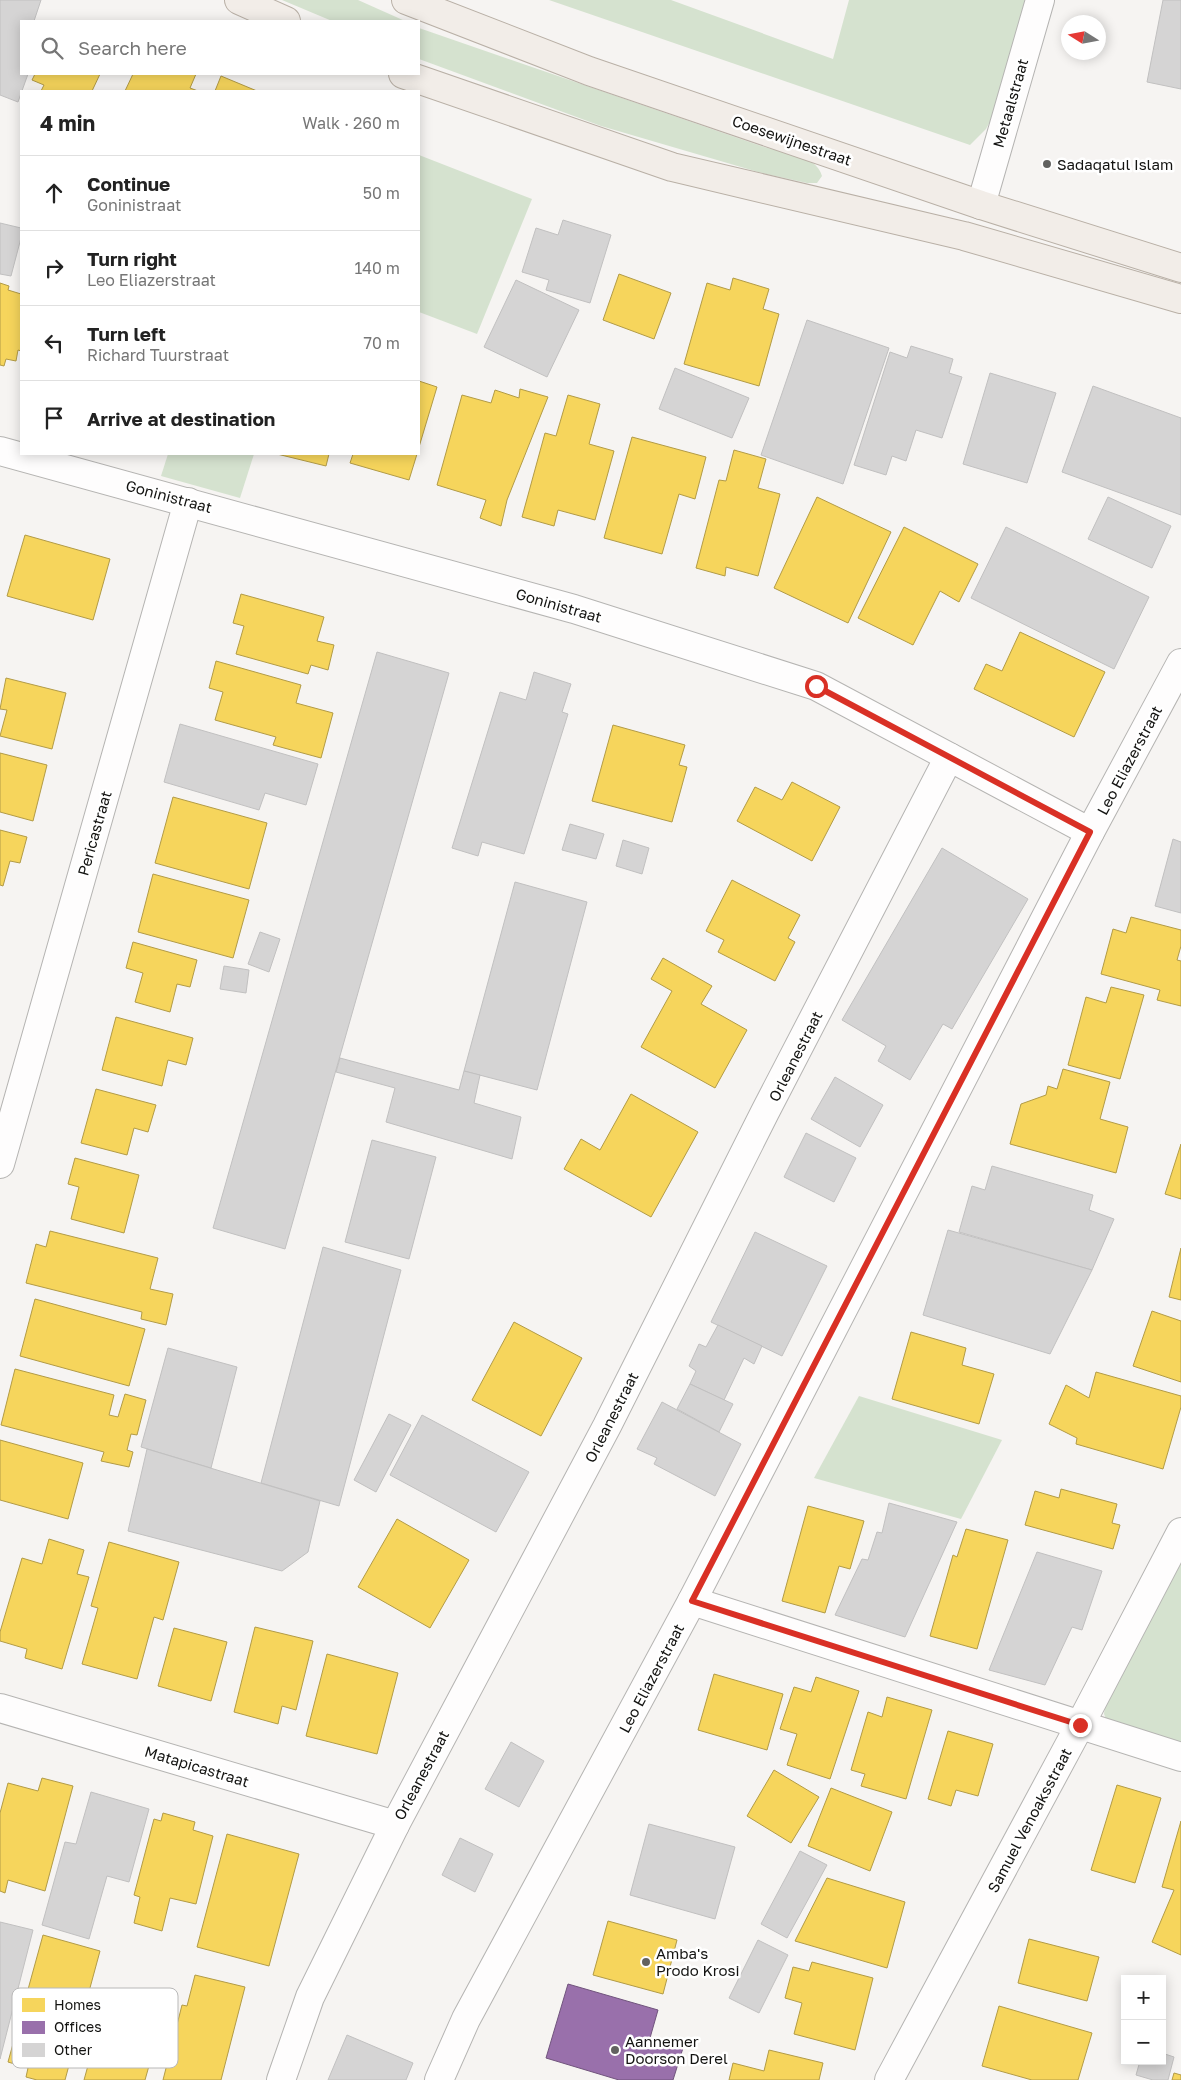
<!DOCTYPE html>
<html lang="en">
<head>
<meta charset="utf-8">
<style>
  body { margin:0; font-family:"Golos Text",sans-serif; background:#f2f2f2; color:#222 }
  .controls { position:absolute; right:15px; bottom:15px; display:grid; overflow:hidden; border-radius:0px; box-shadow:0 2px 12px #0003 }
  .controls button { width:45px; height:45px; display:grid; place-items:center; padding:0; border:0; border-bottom:1px solid #e0e0e0; background:#fff; color:#222; font:25px sans-serif }
  .compass { position:absolute; left:1061px; top:15px; width:45px; height:45px; border-radius:50%; background:#fff; box-shadow:0 2px 12px #0003; rotate:281deg }
  .stop { position:absolute; width:15px; height:15px; margin:-11px; border:4px solid #d93025; border-radius:50%; background:#fff }
  .stop.end { background:#d93025; border-color:#fff; box-shadow:0 1px 5px #0008 }
  .list { margin:0; padding:0; list-style:none }
  h2 { display:flex; justify-content:space-between; align-items:center; height:65px; margin:0; padding:0 20px; font-size:21px }
  h2 small { font-size:16px; font-weight:400; color:#767676 }
  .list li { display:grid; grid-template-columns:32px 1fr auto; gap:15px; align-items:center; box-sizing:border-box; height:75px; padding:0 20px; border-top:1px solid #e0e0e0 }
  .list b { display:block; font-size:19px; white-space:nowrap }
  .list p { margin:0; font-size:16px; white-space:nowrap; color:#767676 }
  .list em { font-size:16px; font-style:normal; color:#767676 }
  .icon { flex:none; width:28px; height:28px; fill:none; stroke:currentColor; stroke-width:2; stroke-linecap:round; stroke-linejoin:round }
  .map { position:relative; flex:none; width:1181px; height:2080px; overflow:hidden }
  .search { position:absolute; background:#fff; box-shadow:0 2px 12px #0003; left:20px; top:20px; width:400px; height:55px; display:flex; align-items:center; gap:12px; box-sizing:border-box; padding:0 18px; border-radius:0px; color:#767676; font-size:19px }
  .panel { position:absolute; background:#fff; box-shadow:0 2px 12px #0003; left:20px; top:90px; width:400px; height:365px; border-radius:0px }
  .map>svg:first-child { display:block }
  .green { fill:#d5e2cf }
  .homes { fill:#f6d55c; stroke:#b29b46 }
  .offices { fill:#9970ab; stroke:#71547d }
  .building { fill:#d5d4d4; stroke:#c1c0c0 }
  .lines { fill:none; stroke-linecap:round; stroke-linejoin:round }
  .minor-casing { stroke:#b5b4b2; stroke-width:30 }
  .major-casing { stroke:#b9b0a6; stroke-width:30 }
  .minor { stroke:#fefdfd; stroke-width:28 }
  .major { stroke:#f2ede8; stroke-width:28 }
  .route { stroke:#d93025; stroke-width:6 }
  .poi-dot { fill:#626260; stroke:#fff; stroke-width:2 }
  .labels { text-anchor:middle; dominant-baseline:central; stroke-width:5; stroke-linejoin:round; paint-order:stroke }
  .street-label { font-size:15px; fill:#131311; stroke:#fff }
  .poi-label { font-size:15px; fill:#131311; stroke:#fff; text-anchor:start }
  .key { fill:#fff; stroke:#b8b8b8; stroke-width:1 }
  .key-label { font-size:14px; fill:#131311 }
</style>
</head>
<body>
<div class="map">
<svg width="1181" height="2080" viewBox="0 0 1181 2080">
  <rect width="100%" height="100%" fill="#f6f4f2"/>
  <g class="green">
    <path d="M 282,0 L 358,0 L 405,21 L 332,21 Z"/>
    <path d="M 549,0 L 671,0 L 833,59 L 849,0 L 1029,0 L 995,112 L 986,129 L 970,145 Z"/>
    <path d="M 419,28 L 764,147 C 784,153 816,154 822,176 L 817,183 L 807,183 L 758,172 L 601,126 L 419,59 Z"/>
    <path d="M 419,155 L 532,199 L 477,334 L 419,312 Z"/>
    <path d="M 168,454 L 254,454 L 240,498 L 161,476 Z"/>
    <path d="M 859,1396 L 1002,1440 L 961,1519 L 814,1478 Z"/>
    <path d="M 1181,1562 L 1181,1745 L 1108,1723 L 1104,1714 L 1105,1706 Z"/>
  </g>
  <g class="homes">
    <path d="M 35,74 L 100,74 L 92,91 L 41,91 L 44,85 L 32,80 Z"/>
    <path d="M 133,74 L 196,74 L 190,88 L 198,91 L 125,91 Z"/>
    <path d="M 221,76 L 257,91 L 215,91 Z"/>
    <path d="M 619,274 L 671,293 L 654,339 L 603,320 Z"/>
    <path d="M 733,278 L 769,289 L 763,309 L 779,314 L 759,386 L 684,364 L 707,283 L 730,290 Z"/>
    <path d="M 0,283 L 9,286 L 8,290 L 21,294 L 21,351 L 18,350 L 16,361 L 6,359 L 4,366 L 0,365 Z"/>
    <path d="M 419,381 L 437,387 L 419,447 Z"/>
    <path d="M 520,389 L 548,397 L 507,500 L 501,526 L 480,518 L 486,500 L 437,485 L 462,395 L 491,403 L 495,390 L 519,398 Z"/>
    <path d="M 568,395 L 600,404 L 589,444 L 614,451 L 595,520 L 558,510 L 554,526 L 522,517 L 545,433 L 556,436 Z"/>
    <path d="M 632,437 L 706,457 L 695,499 L 679,494 L 662,554 L 604,538 Z"/>
    <path d="M 734,450 L 766,459 L 758,488 L 780,494 L 758,576 L 726,567 L 725,576 L 696,568 L 719,480 L 726,481 Z"/>
    <path d="M 277,454 L 329,454 L 326,466 Z"/>
    <path d="M 353,454 L 417,454 L 409,480 L 350,463 Z"/>
    <path d="M 817,497 L 891,532 L 848,623 L 774,588 Z"/>
    <path d="M 904,527 L 978,564 L 959,602 L 940,591 L 913,645 L 858,618 Z"/>
    <path d="M 25,535 L 110,559 L 93,620 L 7,596 Z"/>
    <path d="M 241,594 L 324,617 L 317,641 L 334,645 L 328,670 L 311,665 L 308,674 L 236,654 L 244,626 L 233,623 Z"/>
    <path d="M 1020,632 L 1105,672 L 1074,737 L 974,689 L 986,664 L 1002,671 Z"/>
    <path d="M 216,661 L 301,685 L 296,703 L 333,713 L 321,758 L 273,745 L 276,737 L 215,720 L 223,692 L 209,688 Z"/>
    <path d="M 6,678 L 66,693 L 52,749 L 0,736 L 7,710 L 0,709 Z"/>
    <path d="M 613,725 L 685,745 L 679,765 L 687,767 L 672,822 L 592,801 Z"/>
    <path d="M 0,753 L 47,765 L 33,821 L 0,812 Z"/>
    <path d="M 792,782 L 840,807 L 812,861 L 737,821 L 755,787 L 782,800 Z"/>
    <path d="M 173,797 L 267,823 L 249,889 L 155,863 Z"/>
    <path d="M 0,830 L 27,837 L 20,863 L 10,861 L 3,886 L 0,885 Z"/>
    <path d="M 153,874 L 249,900 L 233,958 L 138,932 Z"/>
    <path d="M 732,880 L 800,915 L 788,938 L 795,942 L 775,981 L 718,952 L 724,940 L 706,931 Z"/>
    <path d="M 1131,917 L 1181,930 L 1181,946 L 1177,960 L 1181,961 L 1181,1006 L 1157,1000 L 1160,990 L 1101,974 L 1113,929 L 1126,933 Z"/>
    <path d="M 133,942 L 197,960 L 190,987 L 177,984 L 170,1012 L 135,1002 L 143,973 L 126,968 Z"/>
    <path d="M 663,958 L 712,986 L 701,1004 L 747,1030 L 715,1088 L 641,1047 L 672,991 L 651,979 Z"/>
    <path d="M 1111,987 L 1144,995 L 1120,1079 L 1068,1065 L 1086,997 L 1106,1003 Z"/>
    <path d="M 116,1017 L 193,1038 L 186,1065 L 168,1060 L 162,1086 L 102,1070 Z"/>
    <path d="M 1063,1069 L 1110,1082 L 1100,1119 L 1128,1127 L 1116,1173 L 1010,1144 L 1021,1104 L 1046,1095 L 1048,1086 L 1057,1089 Z"/>
    <path d="M 96,1089 L 156,1105 L 148,1132 L 134,1128 L 127,1155 L 81,1143 Z"/>
    <path d="M 631,1094 L 698,1132 L 651,1217 L 564,1169 L 581,1139 L 600,1150 Z"/>
    <path d="M 1181,1144 L 1181,1199 L 1165,1194 Z"/>
    <path d="M 75,1158 L 139,1175 L 124,1233 L 71,1219 L 79,1187 L 68,1184 Z"/>
    <path d="M 50,1231 L 158,1258 L 150,1289 L 173,1294 L 166,1325 L 141,1319 L 142,1312 L 26,1283 L 36,1244 L 46,1247 Z"/>
    <path d="M 1181,1248 L 1181,1300 L 1169,1297 Z"/>
    <path d="M 35,1299 L 145,1329 L 129,1386 L 20,1356 Z"/>
    <path d="M 1152,1311 L 1181,1321 L 1181,1382 L 1133,1366 Z"/>
    <path d="M 514,1322 L 582,1358 L 541,1436 L 472,1400 Z"/>
    <path d="M 911,1332 L 966,1348 L 962,1365 L 994,1374 L 979,1424 L 892,1399 Z"/>
    <path d="M 15,1369 L 114,1395 L 109,1415 L 118,1417 L 125,1394 L 146,1400 L 137,1435 L 131,1434 L 127,1450 L 133,1452 L 129,1467 L 101,1461 L 104,1452 L 1,1425 Z"/>
    <path d="M 1096,1372 L 1181,1396 L 1181,1407 L 1163,1469 L 1076,1444 L 1077,1438 L 1049,1424 L 1066,1385 L 1089,1398 Z"/>
    <path d="M 0,1440 L 83,1463 L 68,1519 L 0,1500 Z"/>
    <path d="M 1061,1489 L 1117,1504 L 1112,1523 L 1120,1525 L 1113,1549 L 1025,1525 L 1035,1491 L 1059,1498 Z"/>
    <path d="M 808,1506 L 864,1521 L 850,1569 L 839,1566 L 825,1613 L 782,1601 Z"/>
    <path d="M 397,1519 L 469,1560 L 430,1628 L 358,1587 Z"/>
    <path d="M 966,1529 L 1008,1540 L 977,1649 L 930,1636 L 953,1555 L 957,1557 Z"/>
    <path d="M 49,1539 L 84,1550 L 77,1574 L 89,1577 L 62,1669 L 25,1658 L 27,1649 L 0,1641 L 0,1632 L 22,1558 L 42,1564 Z"/>
    <path d="M 109,1542 L 179,1562 L 163,1620 L 154,1617 L 137,1679 L 82,1664 L 98,1608 L 91,1606 Z"/>
    <path d="M 255,1627 L 313,1641 L 296,1710 L 282,1706 L 278,1724 L 234,1712 Z"/>
    <path d="M 174,1628 L 227,1642 L 211,1701 L 158,1686 Z"/>
    <path d="M 327,1654 L 398,1673 L 377,1754 L 306,1736 Z"/>
    <path d="M 714,1674 L 783,1694 L 767,1750 L 698,1730 Z"/>
    <path d="M 816,1677 L 859,1691 L 830,1779 L 787,1765 L 797,1734 L 780,1729 L 794,1687 L 811,1692 Z"/>
    <path d="M 887,1697 L 932,1710 L 906,1799 L 861,1786 L 865,1774 L 851,1770 L 868,1712 L 882,1717 Z"/>
    <path d="M 948,1731 L 993,1744 L 978,1796 L 956,1790 L 951,1806 L 928,1799 Z"/>
    <path d="M 774,1770 L 819,1797 L 791,1843 L 747,1816 Z"/>
    <path d="M 42,1778 L 73,1786 L 45,1891 L 8,1880 L 5,1893 L 0,1891 L 0,1813 L 8,1783 L 38,1791 Z"/>
    <path d="M 1117,1785 L 1161,1798 L 1135,1883 L 1091,1870 Z"/>
    <path d="M 831,1788 L 892,1812 L 870,1871 L 808,1846 Z"/>
    <path d="M 163,1813 L 195,1822 L 193,1830 L 213,1836 L 196,1904 L 170,1898 L 162,1931 L 134,1923 L 140,1897 L 134,1895 L 154,1819 L 161,1821 Z"/>
    <path d="M 1181,1821 L 1181,1955 L 1152,1942 L 1174,1890 L 1162,1887 Z"/>
    <path d="M 227,1834 L 299,1854 L 269,1966 L 197,1947 Z"/>
    <path d="M 827,1878 L 905,1902 L 887,1968 L 795,1941 Z"/>
    <path d="M 608,1921 L 677,1940 L 663,1994 L 593,1975 Z"/>
    <path d="M 43,1935 L 100,1951 L 65,2080 L 37,2080 L 26,2077 L 28,2068 L 8,2062 Z"/>
    <path d="M 1029,1939 L 1099,1957 L 1087,2001 L 1018,1983 Z"/>
    <path d="M 812,1962 L 873,1978 L 855,2050 L 794,2034 L 802,2003 L 785,1998 L 793,1967 L 809,1971 Z"/>
    <path d="M 195,1975 L 245,1987 L 221,2080 L 163,2080 L 182,2005 L 187,2006 Z"/>
    <path d="M 125,1990 L 167,2002 L 145,2080 L 84,2080 L 100,2022 L 114,2027 Z"/>
    <path d="M 999,2006 L 1092,2033 L 1078,2080 L 1032,2080 L 982,2066 Z"/>
    <path d="M 769,2050 L 823,2063 L 819,2080 L 729,2080 L 733,2063 L 764,2071 Z"/>
    <path d="M 1174,2073 L 1181,2075 L 1181,2080 L 1172,2080 Z"/>
  </g>
  <path class="offices" d="M 568,1984 L 658,2010 L 650,2038 L 683,2048 L 673,2080 L 619,2080 L 546,2058 Z"/>
  <g class="building">
    <path d="M 0,0 L 41,0 L 34,21 L 21,21 L 21,74 L 28,74 L 18,102 L 0,95 Z"/>
    <path d="M 1163,0 L 1181,0 L 1181,89 L 1147,82 Z"/>
    <path d="M 563,220 L 611,235 L 590,303 L 546,290 L 549,280 L 522,272 L 536,228 L 558,235 Z"/>
    <path d="M 0,223 L 21,228 L 21,238 L 11,276 L 0,274 Z"/>
    <path d="M 516,280 L 579,310 L 547,377 L 484,347 Z"/>
    <path d="M 807,320 L 889,348 L 843,484 L 761,455 Z"/>
    <path d="M 911,346 L 953,359 L 949,373 L 962,377 L 942,438 L 916,430 L 906,461 L 892,456 L 886,475 L 854,465 L 890,352 L 907,358 Z"/>
    <path d="M 675,368 L 749,398 L 732,438 L 659,409 Z"/>
    <path d="M 990,373 L 1056,393 L 1027,483 L 963,464 Z"/>
    <path d="M 1093,386 L 1181,418 L 1181,515 L 1062,472 Z"/>
    <path d="M 1108,497 L 1171,526 L 1152,568 L 1088,539 Z"/>
    <path d="M 1006,527 L 1149,597 L 1114,669 L 971,598 Z"/>
    <path d="M 377,652 L 449,673 L 285,1249 L 213,1228 Z"/>
    <path d="M 534,672 L 571,684 L 562,712 L 568,714 L 524,854 L 482,842 L 478,856 L 452,848 L 500,692 L 526,700 Z"/>
    <path d="M 180,724 L 318,764 L 306,805 L 265,793 L 259,810 L 164,782 Z"/>
    <path d="M 570,824 L 604,834 L 596,859 L 562,850 Z"/>
    <path d="M 1173,839 L 1181,842 L 1181,913 L 1155,906 Z"/>
    <path d="M 623,840 L 649,848 L 642,874 L 616,866 Z"/>
    <path d="M 942,848 L 1028,899 L 952,1029 L 943,1024 L 910,1080 L 878,1061 L 886,1046 L 842,1020 Z"/>
    <path d="M 515,882 L 587,902 L 537,1090 L 464,1071 Z"/>
    <path d="M 260,932 L 280,939 L 269,972 L 248,964 Z"/>
    <path d="M 224,966 L 249,970 L 246,993 L 220,989 Z"/>
    <path d="M 340,1058 L 459,1090 L 464,1071 L 480,1075 L 474,1103 L 521,1117 L 512,1159 L 386,1122 L 395,1088 L 336,1072 Z"/>
    <path d="M 835,1077 L 883,1105 L 860,1147 L 811,1119 Z"/>
    <path d="M 806,1133 L 856,1158 L 834,1202 L 784,1177 Z"/>
    <path d="M 372,1140 L 436,1157 L 409,1259 L 345,1242 Z"/>
    <path d="M 992,1166 L 1093,1195 L 1089,1210 L 1114,1219 L 1092,1270 L 959,1232 L 972,1186 L 985,1190 Z"/>
    <path d="M 948,1230 L 1092,1270 L 1050,1354 L 923,1315 Z"/>
    <path d="M 755,1232 L 827,1266 L 782,1356 L 711,1322 Z"/>
    <path d="M 323,1247 L 401,1270 L 339,1506 L 261,1483 Z"/>
    <path d="M 718,1325 L 762,1346 L 754,1364 L 744,1358 L 724,1400 L 690,1384 L 696,1371 L 689,1366 L 699,1344 L 706,1347 Z"/>
    <path d="M 168,1348 L 237,1367 L 211,1468 L 141,1447 Z"/>
    <path d="M 690,1384 L 733,1404 L 719,1432 L 677,1409 Z"/>
    <path d="M 662,1402 L 741,1444 L 715,1496 L 654,1464 L 657,1458 L 637,1449 Z"/>
    <path d="M 389,1414 L 411,1425 L 376,1492 L 354,1480 Z"/>
    <path d="M 422,1415 L 529,1472 L 496,1532 L 390,1475 Z"/>
    <path d="M 147,1449 L 320,1501 L 308,1552 L 282,1571 L 128,1531 Z"/>
    <path d="M 889,1503 L 957,1522 L 905,1637 L 835,1615 L 862,1559 L 868,1560 L 877,1532 L 882,1533 Z"/>
    <path d="M 1037,1552 L 1102,1571 L 1082,1630 L 1072,1627 L 1045,1685 L 989,1670 Z"/>
    <path d="M 511,1742 L 544,1761 L 519,1807 L 485,1789 Z"/>
    <path d="M 91,1792 L 149,1809 L 129,1882 L 107,1876 L 89,1939 L 42,1925 L 65,1842 L 76,1844 Z"/>
    <path d="M 649,1824 L 735,1847 L 715,1919 L 630,1895 Z"/>
    <path d="M 460,1838 L 493,1854 L 475,1892 L 442,1875 Z"/>
    <path d="M 800,1851 L 827,1865 L 787,1938 L 761,1924 Z"/>
    <path d="M 0,1922 L 33,1930 L 0,2059 Z"/>
    <path d="M 758,1940 L 788,1955 L 759,2013 L 729,1998 Z"/>
    <path d="M 347,2035 L 413,2063 L 406,2080 L 328,2080 Z"/>
    <path d="M 1162,2053 L 1174,2057 L 1168,2080 L 1153,2080 L 1136,2075 L 1140,2061 L 1162,2061 Z"/>
  </g>
  <g class="lines">
    <g class="minor-casing">
      <g id="minor">
        <path d="M 981,205 L 1040,0"/>
        <path d="M 0,451 L 574,609 L 816,686 L 1090,832"/>
        <path d="M 0,1164 L 188,502"/>
        <path d="M 692,1601 L 1181,1757"/>
        <path d="M 0,1708 L 395,1825"/>
        <path d="M 281,2080 L 310,1997 L 395,1825 L 607,1426 L 765,1112 L 949,757"/>
        <path d="M 439,2080 L 466,2019 L 692,1601 L 1090,832 L 1181,663"/>
        <path d="M 889,2080 L 1080,1725 L 1181,1532"/>
      </g>
    </g>
    <g class="major-casing">
      <g id="major">
        <path d="M 239,0 L 286,21"/>
        <path d="M 406,0 L 589,71 L 981,205 L 1181,268"/>
        <path d="M 403,74 L 672,167 L 964,236 L 1181,299"/>
      </g>
    </g>
    <use href="#minor" class="minor"/>
    <use href="#major" class="major"/>
  </g>
  <g class="lines">
    <path class="route" d="M 816,686 L 1090,832 L 692,1601 L 1080,1725"/>
  </g>
  <g class="poi-dot">
    <circle cx="1047" cy="164" r="5"/>
    <circle cx="646" cy="1962" r="5"/>
    <circle cx="615" cy="2050" r="5"/>
  </g>
  <g class="labels">
    <g class="street-label">
      <text transform="translate(1010 103) rotate(-74)">Metaalstraat</text>
      <text transform="translate(792 140) rotate(19)">Coesewijnestraat</text>
      <text transform="translate(169 496) rotate(15)">Goninistraat</text>
      <text transform="translate(559 605) rotate(16)">Goninistraat</text>
      <text transform="translate(1129 760) rotate(-62)">Leo Eliazerstraat</text>
      <text transform="translate(94 833) rotate(-74)">Pericastraat</text>
      <text transform="translate(795 1056) rotate(-63)">Orleanestraat</text>
      <text transform="translate(611 1417) rotate(-63)">Orleanestraat</text>
      <text transform="translate(651 1678) rotate(-62)">Leo Eliazerstraat</text>
      <text transform="translate(197 1766) rotate(17)">Matapicastraat</text>
      <text transform="translate(421 1775) rotate(-62)">Orleanestraat</text>
      <text transform="translate(1029 1820) rotate(-62)">Samuel Venoaksstraat</text>
    </g>
    <g class="poi-label">
      <text x="1057" y="164">Sadaqatul Islam</text>
      <text x="656" y="1953">Amba's<tspan x="656" dy="17">Prodo Krosi</tspan></text>
      <text x="625" y="2041">Aannemer<tspan x="625" dy="17">Doorson Derel</tspan></text>
    </g>
  </g>
  <rect x="12" y="1988" width="166" height="80" rx="8" class="key"/>
  <rect x="22" y="1998" width="23" height="14" fill="#f6d55c"/>
  <rect x="22" y="2021" width="23" height="13" fill="#9970ab"/>
  <rect x="22" y="2043" width="23" height="14" fill="#d5d4d4"/>
  <g class="key-label">
    <text x="54" y="2010">Homes</text>
    <text x="54" y="2032">Offices</text>
    <text x="54" y="2055">Other</text>
  </g>
</svg>
<div class="controls">
<button>+</button>
<button>−</button>
</div>
<svg class="compass" viewBox="-18 -18 36 36"><path d="M0-13l5 13h-10z" fill="#e53935"/><path d="M0 13l5-13h-10z" fill="#767676"/></svg>
<div class="stop" style="left:816px;top:686px"></div>
<div class="stop end" style="left:1080px;top:1725px"></div>
<div class="search"><svg class="icon" aria-label="search" viewBox="0 0 24 24"><circle cx="10" cy="10" r="6"/><path d="M15 15l6 6"/></svg>Search here</div>
<section class="panel">
<h2>4 min<small>Walk · 260 m</small></h2>
<ul class="list">
<li><svg class="icon" aria-label="ahead" viewBox="0 0 24 24"><path d="M12 20V5M6 11l6-6 6 6"/></svg><div><b>Continue</b><p>Goninistraat</p></div><em>50 m</em></li>
<li><svg class="icon" aria-label="right" viewBox="0 0 24 24"><path d="M7 20v-9h11M14 6l5 5-5 5"/></svg><div><b>Turn right</b><p>Leo Eliazerstraat</p></div><em>140 m</em></li>
<li><svg class="icon" aria-label="left" viewBox="0 0 24 24"><path d="M17 20v-9H6M10 6l-5 5 5 5"/></svg><div><b>Turn left</b><p>Richard Tuurstraat</p></div><em>70 m</em></li>
<li><svg class="icon" aria-label="arrive" viewBox="0 0 24 24"><path d="M6 21V4h12l-3 4 3 4H6"/></svg><div><b>Arrive at destination</b></div></li>
</ul>
</section>
</div>
</body>
</html>
